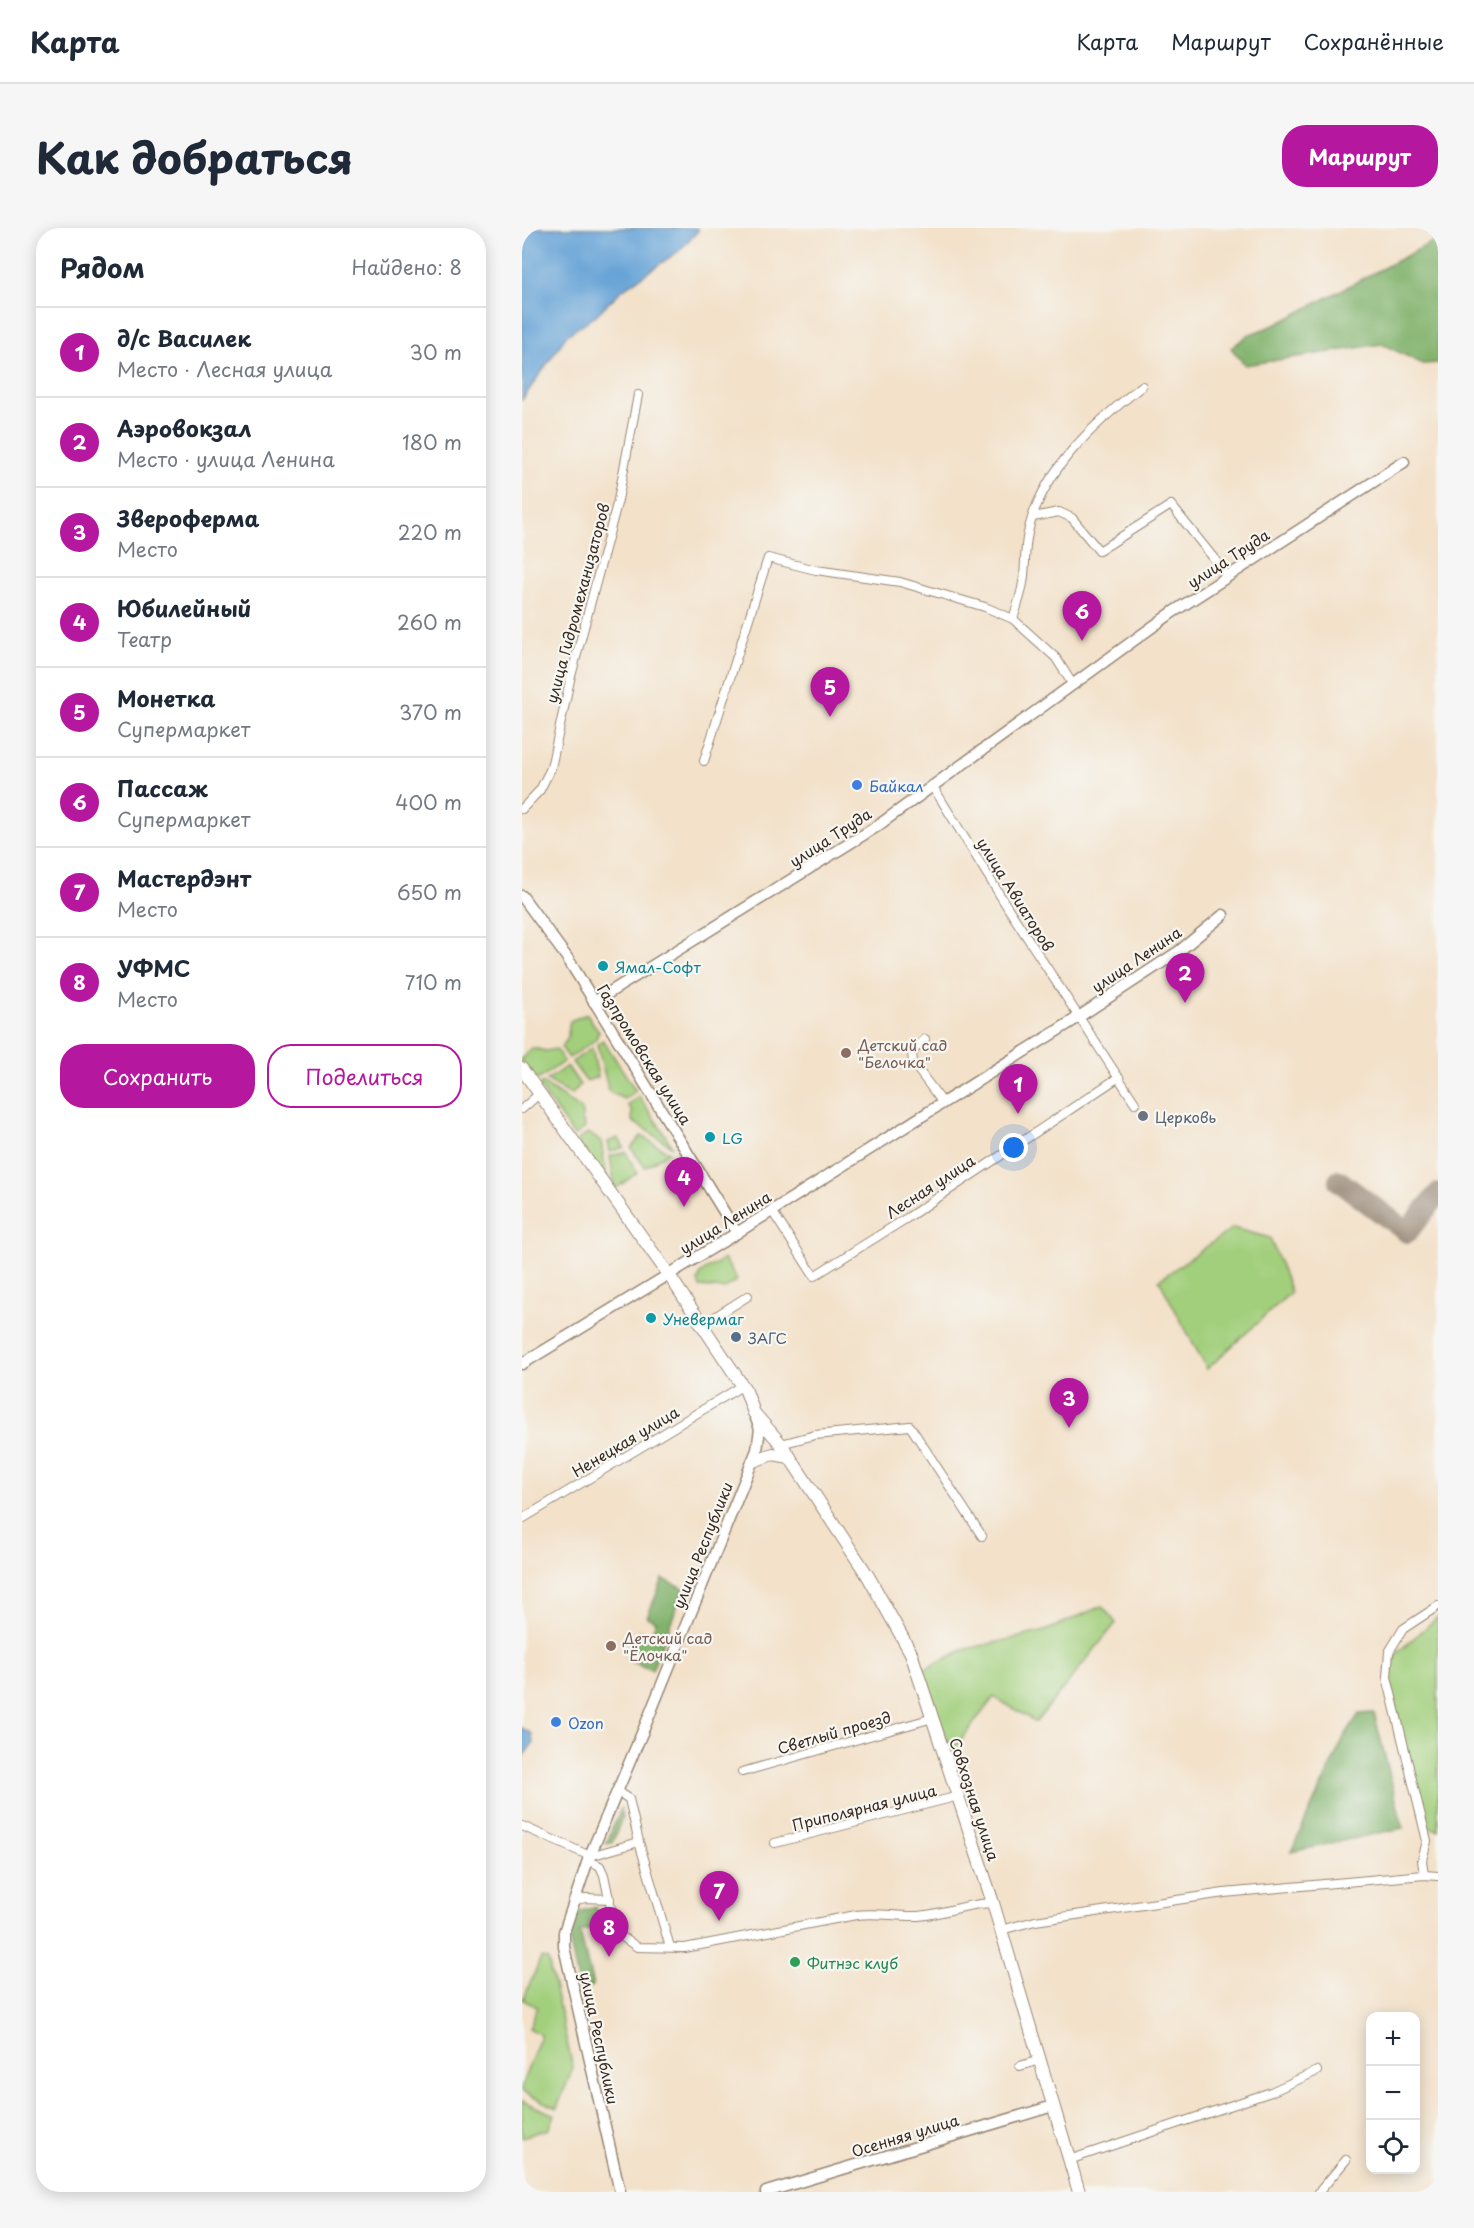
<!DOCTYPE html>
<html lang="ru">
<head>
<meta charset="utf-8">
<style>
  body { margin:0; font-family:"Playpen Sans",sans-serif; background:#f6f6f7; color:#1f2937 }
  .controls { position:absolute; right:18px; bottom:18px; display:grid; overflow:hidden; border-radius:12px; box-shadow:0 3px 15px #0003 }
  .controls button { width:54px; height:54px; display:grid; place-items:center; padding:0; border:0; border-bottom:2px solid #e0e1e3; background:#fff; color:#1f2937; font:30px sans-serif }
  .you { position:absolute; left:492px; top:920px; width:21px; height:21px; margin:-15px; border:4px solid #fff; border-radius:50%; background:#1a73e8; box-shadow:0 0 0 9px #1a73e833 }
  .badge { display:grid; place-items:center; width:39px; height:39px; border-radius:50%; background:#b5179e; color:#fff; font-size:20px; font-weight:700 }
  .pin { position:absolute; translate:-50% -50px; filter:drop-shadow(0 2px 3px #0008) }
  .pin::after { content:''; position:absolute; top:32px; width:21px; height:18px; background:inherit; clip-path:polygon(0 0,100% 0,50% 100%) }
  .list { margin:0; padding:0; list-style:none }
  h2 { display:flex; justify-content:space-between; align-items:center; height:78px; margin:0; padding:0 24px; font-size:26px }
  h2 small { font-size:20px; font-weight:400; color:#747a83 }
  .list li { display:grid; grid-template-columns:39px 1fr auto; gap:18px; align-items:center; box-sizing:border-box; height:90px; padding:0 24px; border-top:2px solid #e0e1e3 }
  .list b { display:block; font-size:22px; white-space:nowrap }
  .list p { margin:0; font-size:20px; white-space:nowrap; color:#747a83 }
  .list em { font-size:20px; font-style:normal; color:#747a83 }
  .actions { display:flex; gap:12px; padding:18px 24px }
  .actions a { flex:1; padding:14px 0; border:2px solid #b5179e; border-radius:24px; text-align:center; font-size:21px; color:#b5179e }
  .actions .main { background:#b5179e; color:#fff }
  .icon { flex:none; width:33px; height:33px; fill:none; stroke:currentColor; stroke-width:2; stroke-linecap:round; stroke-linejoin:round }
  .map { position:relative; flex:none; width:916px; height:1964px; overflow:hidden; border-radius:24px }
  header { display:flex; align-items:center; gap:36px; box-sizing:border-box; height:84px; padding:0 30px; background:#fff; border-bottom:2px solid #e0e1e3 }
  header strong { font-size:28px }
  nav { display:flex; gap:33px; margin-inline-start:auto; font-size:21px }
  .intro { display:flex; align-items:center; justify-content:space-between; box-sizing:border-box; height:144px; padding:0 36px }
  h1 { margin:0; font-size:42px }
  .button { padding:15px 27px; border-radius:24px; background:#b5179e; color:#fff; font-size:21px; font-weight:700 }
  main { display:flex; gap:36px; padding:0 36px }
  aside { flex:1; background:#fff; border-radius:24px; box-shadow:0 3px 15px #0003 }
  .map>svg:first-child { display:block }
  .green { fill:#a2cf7c; stroke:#6e7c4d; stroke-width:1.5 }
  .forest { fill:#81b26c; stroke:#5e6e45; stroke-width:1.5 }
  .water { fill:#65a2d6; stroke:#50667a; stroke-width:1.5 }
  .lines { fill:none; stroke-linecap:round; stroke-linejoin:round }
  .taxiway { stroke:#978674; stroke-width:22 }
  .minor-casing { stroke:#978674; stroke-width:10 }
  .tertiary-casing { stroke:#978674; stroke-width:13 }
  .secondary-casing { stroke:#978674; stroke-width:14 }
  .minor { stroke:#fff; stroke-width:8 }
  .tertiary { stroke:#fff; stroke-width:10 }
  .secondary { stroke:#fff; stroke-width:12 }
  .shop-dot { fill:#3f7fe0; stroke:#f6f6f2; stroke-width:2 }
  .culture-dot { fill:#0f9aa8; stroke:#f6f6f2; stroke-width:2 }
  .education-dot { fill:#8d6e63; stroke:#f6f6f2; stroke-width:2 }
  .worship-dot { fill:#6b7280; stroke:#f6f6f2; stroke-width:2 }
  .service-dot { fill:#5c6f8a; stroke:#f6f6f2; stroke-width:2 }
  .leisure-dot { fill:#2e9e5b; stroke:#f6f6f2; stroke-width:2 }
  .labels { text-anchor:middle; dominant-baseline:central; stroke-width:4.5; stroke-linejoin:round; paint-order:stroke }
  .street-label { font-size:15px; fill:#3b2a1e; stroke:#f6f6f2 }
  .shop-label { font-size:15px; fill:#366cbe; stroke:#f6f6f2; text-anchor:start }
  .culture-label { font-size:15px; fill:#0d838f; stroke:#f6f6f2; text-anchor:start }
  .education-label { font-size:15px; fill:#785e54; stroke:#f6f6f2; text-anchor:start }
  .worship-label { font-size:15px; fill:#5b616d; stroke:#f6f6f2; text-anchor:start }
  .service-label { font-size:15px; fill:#4e5e75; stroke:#f6f6f2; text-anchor:start }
  .leisure-label { font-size:15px; fill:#27864d; stroke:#f6f6f2; text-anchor:start }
</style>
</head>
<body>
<header>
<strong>Карта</strong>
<nav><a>Карта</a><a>Маршрут</a><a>Сохранённые</a></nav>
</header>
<div class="intro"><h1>Как добраться</h1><a class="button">Маршрут</a></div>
<main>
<aside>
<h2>Рядом<small>Найдено: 8</small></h2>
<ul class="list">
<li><span class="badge">1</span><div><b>д/с Василек</b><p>Место · Лесная улица</p></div><em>30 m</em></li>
<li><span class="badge">2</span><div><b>Аэровокзал</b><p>Место · улица Ленина</p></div><em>180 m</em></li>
<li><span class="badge">3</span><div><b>Звероферма</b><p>Место</p></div><em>220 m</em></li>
<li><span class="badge">4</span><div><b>Юбилейный</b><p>Театр</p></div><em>260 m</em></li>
<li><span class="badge">5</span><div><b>Монетка</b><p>Супермаркет</p></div><em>370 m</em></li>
<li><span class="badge">6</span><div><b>Пассаж</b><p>Супермаркет</p></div><em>400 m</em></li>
<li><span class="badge">7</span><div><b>Мастердэнт</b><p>Место</p></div><em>650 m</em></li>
<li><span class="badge">8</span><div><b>УФМС</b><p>Место</p></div><em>710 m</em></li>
</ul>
<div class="actions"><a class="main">Сохранить</a><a>Поделиться</a></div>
</aside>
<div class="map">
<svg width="916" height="1964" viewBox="0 0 916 1964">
  <rect width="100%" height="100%" fill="#f6f6f2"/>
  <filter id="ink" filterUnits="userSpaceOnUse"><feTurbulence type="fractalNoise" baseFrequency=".0167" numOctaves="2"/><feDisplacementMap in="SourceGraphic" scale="12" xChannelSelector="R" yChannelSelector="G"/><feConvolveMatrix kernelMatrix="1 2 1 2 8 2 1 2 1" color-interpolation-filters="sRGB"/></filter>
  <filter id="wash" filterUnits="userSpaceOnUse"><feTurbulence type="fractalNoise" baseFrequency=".008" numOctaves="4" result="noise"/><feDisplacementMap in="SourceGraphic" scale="24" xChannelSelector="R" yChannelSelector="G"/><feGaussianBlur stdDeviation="1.35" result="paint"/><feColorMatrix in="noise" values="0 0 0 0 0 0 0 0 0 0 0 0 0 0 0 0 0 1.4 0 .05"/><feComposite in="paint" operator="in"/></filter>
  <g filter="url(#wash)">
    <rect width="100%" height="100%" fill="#f3e1c9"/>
    <g class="green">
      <path d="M 65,786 L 77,804 L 73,812 L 47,830 L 39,819 L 45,812 L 48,793 Z"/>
      <path d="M 81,812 L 114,863 L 102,871 L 87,864 L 75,817 Z"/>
      <path d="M 10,820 L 24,823 L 34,821 L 42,833 L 17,851 L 10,850 L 0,835 L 0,830 Z"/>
      <path d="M 70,820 L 76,849 L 64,853 L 50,834 Z"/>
      <path d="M 45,838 L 58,857 L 49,867 L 25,852 Z"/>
      <path d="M 20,855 L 60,882 L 60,891 L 63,900 L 52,908 L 17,858 Z"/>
      <path d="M 117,868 L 151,919 L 110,893 L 110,883 L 106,877 Z"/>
      <path d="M 66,905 L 79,913 L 86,957 L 55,913 Z"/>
      <path d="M 119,908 L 147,924 L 123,939 L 109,920 Z"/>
      <path d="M 96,910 L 102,919 L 88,924 L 86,914 Z"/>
      <path d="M 104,924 L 115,945 L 93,961 L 88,928 Z"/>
      <path d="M 711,1000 L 748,1010 L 769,1064 L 685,1141 L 637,1052 Z"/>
      <path d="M 202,1031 L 215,1052 L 202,1061 L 178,1059 L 176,1053 L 178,1046 L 183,1042 Z"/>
      <path d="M 580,1378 L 594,1395 L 514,1494 L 472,1469 L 429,1525 L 401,1442 L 441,1422 L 523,1403 Z"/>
      <path d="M 916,1389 L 916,1602 L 902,1597 L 867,1452 L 874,1426 Z"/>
      <path d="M 19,1730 L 26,1732 L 51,1840 L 35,1880 L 0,1864 L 0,1856 L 19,1807 L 7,1800 L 15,1779 L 1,1772 Z"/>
      <path d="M 0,1873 L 33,1887 L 27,1901 L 0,1909 Z"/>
    </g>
    <g class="forest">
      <path d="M 916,11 L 916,135 L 901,136 L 860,116 L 723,137 L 709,120 L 726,107 L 755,96 Z"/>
      <path d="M 141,1351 L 162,1361 L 130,1442 L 105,1432 L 118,1403 L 129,1407 L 134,1393 L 125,1389 Z"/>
      <path d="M 852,1485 L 881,1600 L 769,1624 L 822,1509 L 837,1486 Z"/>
      <path d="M 99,1581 L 100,1590 L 90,1615 L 84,1616 Z"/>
      <path d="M 74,1679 L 79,1697 L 58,1704 L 71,1758 L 58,1762 L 49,1720 L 48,1705 L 56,1684 Z"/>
    </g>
    <g class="water">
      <path d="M 0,0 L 176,0 L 176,3 L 157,23 L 100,62 L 73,88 L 45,107 L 0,172 Z"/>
      <path d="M 0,1500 L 10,1506 L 11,1515 L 0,1530 Z"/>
    </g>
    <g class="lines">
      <path class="taxiway" d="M 817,953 L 885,1004 L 916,966"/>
    </g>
  </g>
  <g filter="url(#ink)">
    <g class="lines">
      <g class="minor-casing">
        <g id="minor">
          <path d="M 511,289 L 537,284 L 550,290 L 577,323 L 649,277 L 706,348"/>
          <path d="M 491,391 C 495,379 499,367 501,355 C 504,339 502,321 506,305 C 518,244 574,194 620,158"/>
          <path d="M 182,533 L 246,330 L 294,342 L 378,354 L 463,379 L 491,391 L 534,430 L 551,457"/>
          <path d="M 410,557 L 484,677 L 613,875"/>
          <path d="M 0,581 L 18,562 L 29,540 L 48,452 L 96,272 L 116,167"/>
          <path d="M 403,811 L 390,824 L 391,835 L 421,875"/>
          <path d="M 0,881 L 17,866"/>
          <path d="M 250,983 L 292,1048 L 385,990 L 597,849"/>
          <path d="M 180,1097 L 226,1068"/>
          <path d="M 259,1216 L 293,1207 L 388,1198 L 460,1308"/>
          <path d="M 0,1291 L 220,1158"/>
          <path d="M 220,1544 L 411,1490"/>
          <path d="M 0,1598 L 68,1628 L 117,1614 L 107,1571 L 96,1564"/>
          <path d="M 117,1614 L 148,1719"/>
          <path d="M 253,1615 L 437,1568"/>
          <path d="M 66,1632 L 78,1638 L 82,1647 L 90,1685 L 99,1708 L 115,1719 L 163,1720 L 334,1687 C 355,1684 375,1689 396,1688 C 422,1686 445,1675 471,1675"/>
          <path d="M 902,1647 L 900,1632 L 905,1613 L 865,1449 L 867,1424 L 881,1401 L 916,1378"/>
          <path d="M 51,1673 L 63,1670 L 88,1671"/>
          <path d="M 479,1702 L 513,1693 L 702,1665 L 902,1647 L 916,1648"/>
          <path d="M 498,1838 L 518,1832"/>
          <path d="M 547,1932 L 749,1864 L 795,1843"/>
          <path d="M 797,1964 L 824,1932"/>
        </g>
      </g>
      <g class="tertiary-casing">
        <g id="tertiary">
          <path d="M 0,668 L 46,731 L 215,1005"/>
          <path d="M 72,774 L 354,599 L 651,384 L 882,234"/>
          <path d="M 0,1136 L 210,1008 L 549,794 L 656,724 L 701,687"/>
          <path d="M 98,1964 L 42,1719 L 42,1704 L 66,1632 L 123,1498 L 235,1222 L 238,1201 L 233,1188"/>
          <path d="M 244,1964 L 531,1878"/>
        </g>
      </g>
      <g class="secondary-casing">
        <g id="secondary">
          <path d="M 0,841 L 147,1047 L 224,1163 L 232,1185 L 259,1216 L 346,1348 L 389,1425 L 471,1675 L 557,1964"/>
          <path d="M 231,1233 L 251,1226 L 268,1229"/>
        </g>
      </g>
      <use href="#minor" class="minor"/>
      <use href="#tertiary" class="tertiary"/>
      <use href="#secondary" class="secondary"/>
    </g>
  </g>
  <g class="shop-dot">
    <circle cx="335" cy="557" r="6"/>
    <circle cx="34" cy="1494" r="6"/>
  </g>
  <g class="culture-dot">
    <circle cx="81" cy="738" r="6"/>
    <circle cx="188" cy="909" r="6"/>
    <circle cx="129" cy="1090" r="6"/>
  </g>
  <g class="education-dot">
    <circle cx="324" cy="825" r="6"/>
    <circle cx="89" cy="1418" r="6"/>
  </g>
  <circle class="worship-dot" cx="621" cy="888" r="6"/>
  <circle class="service-dot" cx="214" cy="1109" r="6"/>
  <circle class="leisure-dot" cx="273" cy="1734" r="6"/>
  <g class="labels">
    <g class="street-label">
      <text transform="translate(706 330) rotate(-33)">улица Труда</text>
      <text transform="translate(55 375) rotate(-75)">улица Гидромеханизаторов</text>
      <text transform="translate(308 609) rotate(-33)">улица Труда</text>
      <text transform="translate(494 666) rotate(58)">улица Авиаторов</text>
      <text transform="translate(614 731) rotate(-34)">улица Ленина</text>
      <text transform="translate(123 826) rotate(58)">Газпромовская улица</text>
      <text transform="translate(408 958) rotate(-33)">Лесная улица</text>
      <text transform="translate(203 994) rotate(-32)">улица Ленина</text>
      <text transform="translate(103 1213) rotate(-31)">Ненецкая улица</text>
      <text transform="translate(180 1317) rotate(-68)">улица Республики</text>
      <text transform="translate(312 1504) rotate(-16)">Светлый проезд</text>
      <text transform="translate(453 1571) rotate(72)">Совхозная улица</text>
      <text transform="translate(342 1579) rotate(-14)">Приполярная улица</text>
      <text transform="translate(78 1810) rotate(78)">улица Республики</text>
      <text transform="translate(383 1907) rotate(-17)">Осенняя улица</text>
    </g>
    <g class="shop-label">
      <text x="347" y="557">Байкал</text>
      <text x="46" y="1494">Ozon</text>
    </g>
    <g class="culture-label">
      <text x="93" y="738">Ямал-Софт</text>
      <text x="200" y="909">LG</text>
      <text x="141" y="1090">Уневермаг</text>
    </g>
    <g class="education-label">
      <text x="336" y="816">Детский сад<tspan x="336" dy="17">"Белочка"</tspan></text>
      <text x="101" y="1409">Детский сад<tspan x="101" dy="17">"Ёлочка"</tspan></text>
    </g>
    <g class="worship-label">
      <text x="633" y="888">Церковь</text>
    </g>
    <g class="service-label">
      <text x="226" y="1109">ЗАГС</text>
    </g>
    <g class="leisure-label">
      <text x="285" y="1734">Фитнэс клуб</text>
    </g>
  </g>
</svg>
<div class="controls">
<button>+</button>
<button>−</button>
<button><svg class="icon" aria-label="locate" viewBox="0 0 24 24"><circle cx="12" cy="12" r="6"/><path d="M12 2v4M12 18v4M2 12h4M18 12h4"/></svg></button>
</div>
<div class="you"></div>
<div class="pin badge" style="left:496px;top:886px">1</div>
<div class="pin badge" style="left:663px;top:775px">2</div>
<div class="pin badge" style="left:547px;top:1200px">3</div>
<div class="pin badge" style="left:162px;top:979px">4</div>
<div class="pin badge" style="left:308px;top:489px">5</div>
<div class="pin badge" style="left:560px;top:413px">6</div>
<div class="pin badge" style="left:197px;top:1693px">7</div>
<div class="pin badge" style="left:87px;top:1729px">8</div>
</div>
</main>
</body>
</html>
